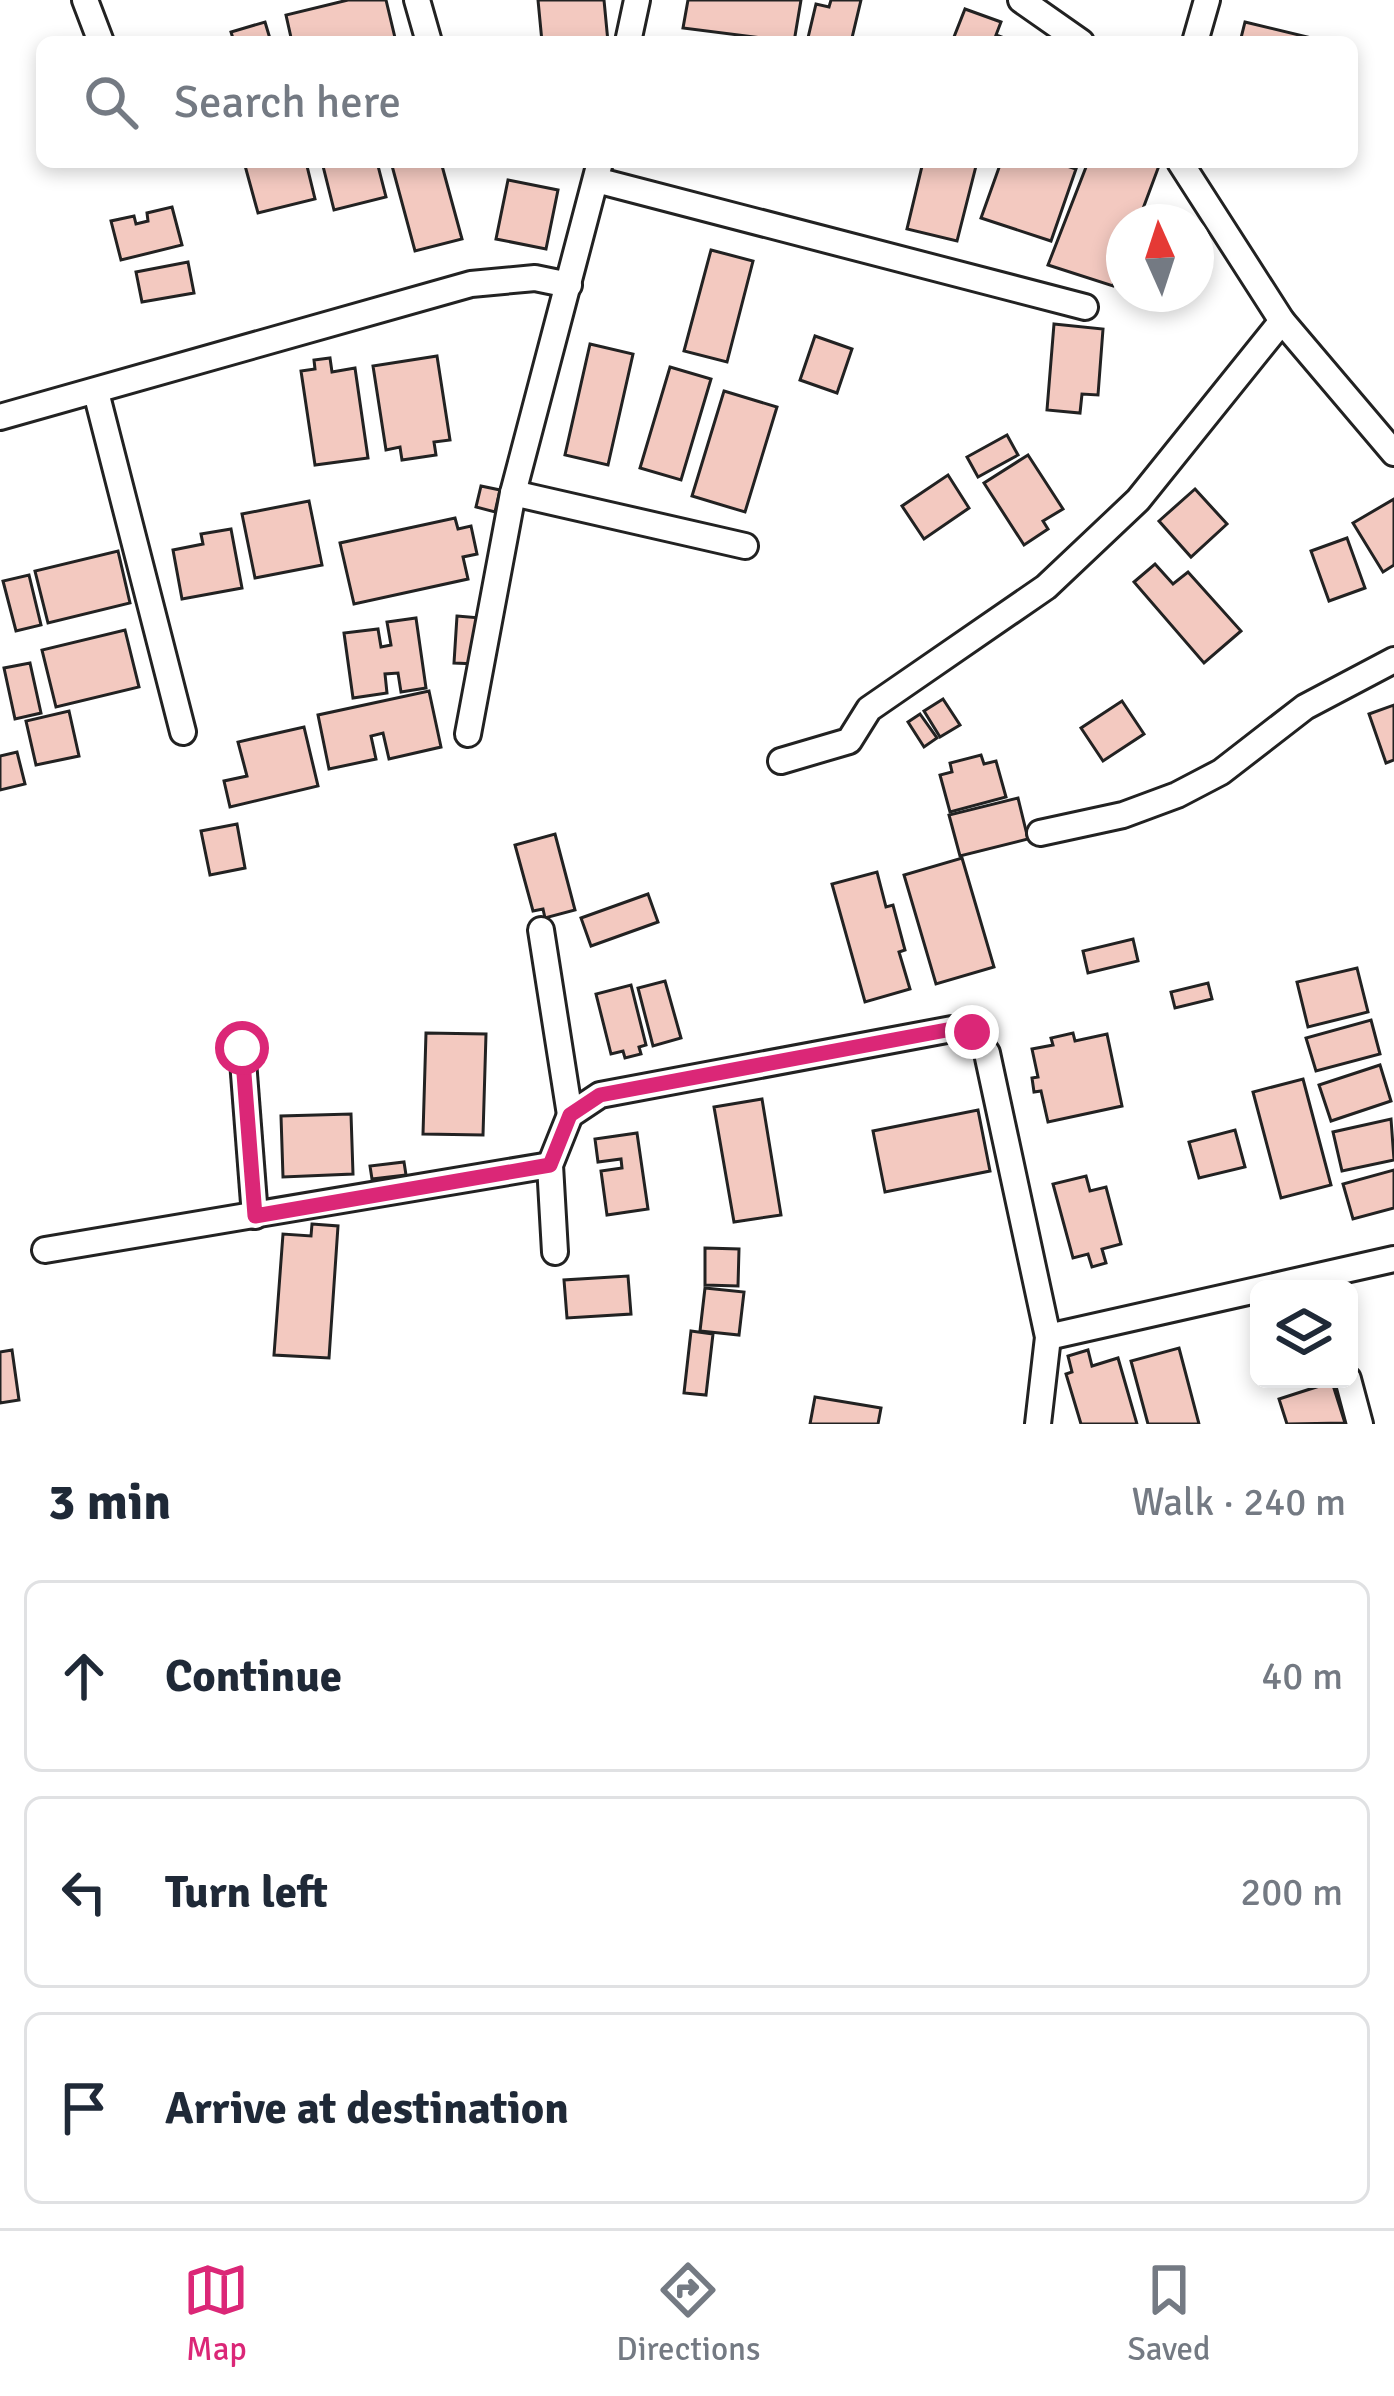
<!DOCTYPE html>
<html lang="en">
<head>
<meta charset="utf-8">
<style>
  body { margin:0; font-family:Signika,sans-serif; background:#f2f2f3; color:#1f2937 }
  .controls { position:absolute; right:36px; bottom:36px; display:grid; overflow:hidden; border-radius:18px; box-shadow:0 6px 18px #0003 }
  .controls button { width:108px; height:108px; display:grid; place-items:center; padding:0; border:0; border-bottom:3px solid #e0e1e3; background:#fff; color:#1f2937; font:60px sans-serif }
  .compass { position:absolute; left:1106px; top:204px; width:108px; height:108px; border-radius:50%; background:#fff; box-shadow:0 6px 18px #0003; rotate:357deg }
  .stop { position:absolute; width:36px; height:36px; margin:-27px; border:9px solid #db2777; border-radius:50%; background:#fff }
  .stop.end { background:#db2777; border-color:#fff; box-shadow:0 3px 12px #0008 }
  .list { margin:0; padding:0; list-style:none }
  h2 { display:flex; justify-content:space-between; align-items:center; height:156px; margin:0; padding:0 48px; font-size:51px }
  h2 small { font-size:39px; font-weight:400; color:#747a83 }
  .list li { display:grid; grid-template-columns:78px 1fr auto; gap:36px; align-items:center; box-sizing:border-box; height:192px; margin:0 24px 24px; padding:0 24px; border:3px solid #e0e1e3; border-radius:18px }
  .list b { display:block; font-size:45px; white-space:nowrap }
  .list em { font-size:39px; font-style:normal; color:#747a83 }
  .icon { flex:none; width:66px; height:66px; fill:none; stroke:currentColor; stroke-width:2; stroke-linecap:round; stroke-linejoin:round }
  .map { position:relative; flex:none; width:1394px; height:1424px; overflow:hidden }
  .search { position:absolute; background:#fff; box-shadow:0 6px 18px #0003; left:36px; right:36px; top:36px; height:132px; display:flex; align-items:center; gap:30px; box-sizing:border-box; padding:0 42px; border-radius:18px; color:#747a83; font-size:45px }
  .sheet { height:804px; background:#fff }
  nav { display:flex; justify-content:space-around; align-items:center; box-sizing:border-box; height:168px; border-top:3px solid #e0e1e3; background:#fff; font-size:33px; color:#747a83 }
  nav a { display:grid; justify-items:center; gap:6px }
  nav .on { color:#db2777 }
  .map>svg:first-child { display:block }
  .building { fill:#f3c9c0; stroke:#222; stroke-width:3 }
  .lines { fill:none; stroke-linecap:round; stroke-linejoin:round }
  .minor-casing { stroke:#222; stroke-width:30 }
  .minor { stroke:#fff; stroke-width:24 }
  .route { stroke:#db2777; stroke-width:15 }
</style>
</head>
<body>
<div class="map">
<svg width="1394" height="1424" viewBox="0 0 1394 1424">
  <rect width="100%" height="100%" fill="#fff"/>
  <g class="building">
    <path d="M 348,0 L 386,0 L 396,42 L 292,42 L 286,15 Z"/>
    <path d="M 538,0 L 604,0 L 608,42 L 542,42 Z"/>
    <path d="M 688,0 L 801,0 L 794,42 L 683,28 Z"/>
    <path d="M 831,0 L 861,0 L 851,42 L 807,42 L 816,4 L 829,7 Z"/>
    <path d="M 965,9 L 1001,22 L 996,35 L 1015,42 L 952,42 Z"/>
    <path d="M 265,22 L 271,42 L 234,42 L 231,32 Z"/>
    <path d="M 1245,22 L 1328,42 L 1240,42 Z"/>
    <path d="M 244,162 L 306,162 L 315,199 L 258,213 Z"/>
    <path d="M 322,162 L 377,162 L 386,197 L 334,210 Z"/>
    <path d="M 391,162 L 441,162 L 462,239 L 415,251 Z"/>
    <path d="M 923,162 L 977,162 L 957,241 L 907,229 Z"/>
    <path d="M 1001,162 L 1055,162 L 1076,169 L 1051,241 L 981,218 Z"/>
    <path d="M 1088,162 L 1160,163 L 1138,222 L 1124,222 L 1124,257 L 1113,286 L 1048,265 Z"/>
    <path d="M 508,180 L 558,190 L 546,249 L 496,239 Z"/>
    <path d="M 172,207 L 182,245 L 121,260 L 111,221 L 134,216 L 136,224 L 148,221 L 147,213 Z"/>
    <path d="M 711,250 L 753,261 L 727,362 L 684,351 Z"/>
    <path d="M 188,262 L 194,293 L 142,302 L 136,272 Z"/>
    <path d="M 1054,324 L 1103,329 L 1098,395 L 1082,394 L 1080,413 L 1047,410 Z"/>
    <path d="M 815,336 L 852,349 L 837,393 L 800,380 Z"/>
    <path d="M 590,344 L 633,354 L 608,465 L 565,455 Z"/>
    <path d="M 437,356 L 450,440 L 434,442 L 436,455 L 402,460 L 400,447 L 386,450 L 373,366 Z"/>
    <path d="M 330,358 L 332,372 L 355,368 L 368,458 L 315,465 L 301,371 L 315,369 L 314,360 Z"/>
    <path d="M 670,367 L 711,379 L 681,480 L 640,468 Z"/>
    <path d="M 724,391 L 777,407 L 745,512 L 692,496 Z"/>
    <path d="M 1007,435 L 1018,455 L 978,477 L 967,457 Z"/>
    <path d="M 1028,455 L 1063,509 L 1043,521 L 1048,529 L 1024,545 L 984,483 Z"/>
    <path d="M 948,475 L 969,508 L 924,539 L 902,506 Z"/>
    <path d="M 481,486 L 500,490 L 495,512 L 476,507 Z"/>
    <path d="M 1195,489 L 1227,524 L 1191,557 L 1159,521 Z"/>
    <path d="M 1394,499 L 1394,565 L 1383,572 L 1353,523 Z"/>
    <path d="M 309,501 L 322,565 L 255,578 L 242,514 Z"/>
    <path d="M 455,518 L 458,529 L 471,526 L 477,554 L 463,557 L 468,579 L 354,604 L 340,543 Z"/>
    <path d="M 231,529 L 242,588 L 182,599 L 173,550 L 203,544 L 201,534 Z"/>
    <path d="M 1347,538 L 1365,588 L 1329,601 L 1311,551 Z"/>
    <path d="M 118,551 L 130,603 L 48,623 L 35,571 Z"/>
    <path d="M 1155,564 L 1173,584 L 1188,572 L 1241,631 L 1204,663 L 1134,582 Z"/>
    <path d="M 29,575 L 41,625 L 16,631 L 3,581 Z"/>
    <path d="M 457,616 L 481,618 L 477,664 L 454,663 Z"/>
    <path d="M 416,618 L 426,688 L 401,692 L 398,673 L 385,674 L 387,693 L 353,698 L 344,633 L 378,629 L 381,647 L 391,645 L 387,622 Z"/>
    <path d="M 125,630 L 139,687 L 56,707 L 42,650 Z"/>
    <path d="M 30,663 L 41,713 L 15,719 L 4,668 Z"/>
    <path d="M 429,691 L 441,747 L 389,759 L 383,733 L 371,736 L 376,759 L 329,769 L 318,715 Z"/>
    <path d="M 943,699 L 960,725 L 940,737 L 924,711 Z"/>
    <path d="M 1122,701 L 1144,734 L 1103,761 L 1081,728 Z"/>
    <path d="M 1394,705 L 1394,760 L 1386,763 L 1369,714 Z"/>
    <path d="M 69,711 L 79,756 L 36,765 L 26,721 Z"/>
    <path d="M 920,714 L 937,738 L 924,747 L 908,722 Z"/>
    <path d="M 304,727 L 318,786 L 230,807 L 224,781 L 247,776 L 238,742 Z"/>
    <path d="M 17,752 L 25,784 L 0,790 L 0,756 Z"/>
    <path d="M 981,755 L 984,764 L 996,761 L 1006,797 L 950,812 L 940,775 L 952,772 L 950,763 Z"/>
    <path d="M 1018,798 L 1028,839 L 960,856 L 949,815 Z"/>
    <path d="M 237,824 L 245,868 L 210,875 L 201,831 Z"/>
    <path d="M 555,834 L 575,910 L 545,918 L 543,909 L 533,911 L 515,845 Z"/>
    <path d="M 962,858 L 994,967 L 936,984 L 904,875 Z"/>
    <path d="M 877,872 L 886,907 L 893,905 L 905,950 L 899,952 L 910,989 L 865,1002 L 832,884 Z"/>
    <path d="M 648,894 L 658,922 L 591,946 L 581,918 Z"/>
    <path d="M 1133,939 L 1138,961 L 1088,973 L 1083,951 Z"/>
    <path d="M 1357,968 L 1368,1012 L 1308,1027 L 1297,982 Z"/>
    <path d="M 665,981 L 681,1038 L 653,1046 L 638,988 Z"/>
    <path d="M 1208,983 L 1212,999 L 1175,1008 L 1171,992 Z"/>
    <path d="M 631,985 L 646,1045 L 639,1047 L 641,1054 L 625,1058 L 623,1051 L 611,1054 L 596,994 Z"/>
    <path d="M 1371,1020 L 1380,1054 L 1316,1071 L 1306,1038 Z"/>
    <path d="M 426,1033 L 486,1034 L 483,1135 L 423,1134 Z"/>
    <path d="M 1073,1033 L 1075,1041 L 1107,1034 L 1122,1106 L 1048,1122 L 1041,1091 L 1034,1092 L 1032,1078 L 1038,1077 L 1032,1049 L 1053,1045 L 1051,1038 Z"/>
    <path d="M 1380,1065 L 1391,1101 L 1331,1121 L 1319,1085 Z"/>
    <path d="M 1303,1079 L 1331,1185 L 1281,1198 L 1253,1092 Z"/>
    <path d="M 762,1099 L 781,1215 L 734,1222 L 714,1107 Z"/>
    <path d="M 978,1110 L 990,1171 L 885,1192 L 873,1131 Z"/>
    <path d="M 351,1114 L 353,1174 L 283,1177 L 281,1116 Z"/>
    <path d="M 1391,1119 L 1394,1160 L 1342,1171 L 1333,1132 Z"/>
    <path d="M 1235,1130 L 1245,1167 L 1199,1178 L 1189,1142 Z"/>
    <path d="M 637,1133 L 648,1209 L 607,1215 L 601,1171 L 622,1168 L 621,1159 L 598,1162 L 595,1139 Z"/>
    <path d="M 404,1162 L 406,1175 L 372,1179 L 370,1166 Z"/>
    <path d="M 1394,1170 L 1394,1208 L 1353,1219 L 1343,1184 Z"/>
    <path d="M 1086,1176 L 1090,1191 L 1106,1187 L 1121,1244 L 1102,1249 L 1106,1263 L 1092,1267 L 1088,1254 L 1073,1258 L 1053,1184 Z"/>
    <path d="M 312,1224 L 338,1226 L 329,1358 L 274,1355 L 283,1234 L 311,1236 Z"/>
    <path d="M 705,1248 L 739,1249 L 738,1286 L 705,1285 Z"/>
    <path d="M 628,1276 L 631,1314 L 567,1318 L 564,1280 Z"/>
    <path d="M 705,1288 L 744,1292 L 739,1335 L 700,1331 Z"/>
    <path d="M 691,1331 L 713,1334 L 706,1395 L 684,1393 Z"/>
    <path d="M 1179,1348 L 1199,1424 L 1148,1424 L 1131,1361 Z"/>
    <path d="M 12,1350 L 19,1400 L 0,1403 L 0,1352 Z"/>
    <path d="M 1088,1350 L 1092,1366 L 1118,1358 L 1137,1424 L 1081,1424 L 1066,1374 L 1072,1372 L 1068,1356 Z"/>
    <path d="M 1332,1382 L 1345,1423 L 1287,1424 L 1279,1399 Z"/>
    <path d="M 815,1397 L 881,1408 L 878,1424 L 810,1424 Z"/>
  </g>
  <g class="lines">
    <g class="minor-casing">
      <g id="minor">
        <path d="M 85,0 L 101,42"/>
        <path d="M 417,0 L 429,42"/>
        <path d="M 1021,0 L 1081,42"/>
        <path d="M 628,42 L 637,0"/>
        <path d="M 1195,42 L 1207,0"/>
        <path d="M 1180,162 L 1282,321 L 1394,453"/>
        <path d="M 596,180 L 1085,307"/>
        <path d="M 96,392 L 183,732"/>
        <path d="M 0,417 L 471,284 L 535,278 L 569,285"/>
        <path d="M 513,493 L 745,546"/>
        <path d="M 468,734 L 513,493 L 600,162"/>
        <path d="M 781,761 L 849,741 L 869,709 L 1046,587 L 1138,500 L 1282,321"/>
        <path d="M 1040,833 L 1123,815 L 1177,795 L 1221,772 L 1305,707 L 1394,660"/>
        <path d="M 541,930 L 570,1115"/>
        <path d="M 242,1048 L 255,1216"/>
        <path d="M 45,1250 L 550,1165"/>
        <path d="M 555,1252 L 550,1165 L 570,1115 L 600,1095 L 952,1029 L 972,1032 L 987,1053 L 1048,1337 L 1038,1424"/>
        <path d="M 1048,1337 L 1394,1259"/>
        <path d="M 1348,1379 L 1360,1424"/>
      </g>
    </g>
    <use href="#minor" class="minor"/>
  </g>
  <g class="lines">
    <path class="route" d="M 242,1048 L 255,1216 L 550,1165 L 570,1115 L 600,1095 L 952,1029 L 972,1032"/>
  </g>
</svg>
<div class="controls">
<button><svg class="icon" aria-label="layers" viewBox="0 0 24 24"><path d="M12 4l9 5-9 5-9-5zM3 14l9 5 9-5"/></svg></button>
</div>
<svg class="compass" viewBox="-18 -18 36 36"><path d="M0-13l5 13h-10z" fill="#e53935"/><path d="M0 13l5-13h-10z" fill="#747a83"/></svg>
<div class="stop" style="left:242px;top:1048px"></div>
<div class="stop end" style="left:972px;top:1032px"></div>
<div class="search"><svg class="icon" aria-label="search" viewBox="0 0 24 24"><circle cx="10" cy="10" r="6"/><path d="M15 15l6 6"/></svg>Search here</div>
</div>
<section class="sheet">
<h2>3 min<small>Walk · 240 m</small></h2>
<ul class="list">
<li><svg class="icon" aria-label="ahead" viewBox="0 0 24 24"><path d="M12 20V5M6 11l6-6 6 6"/></svg><div><b>Continue</b></div><em>40 m</em></li>
<li><svg class="icon" aria-label="left" viewBox="0 0 24 24"><path d="M17 20v-9H6M10 6l-5 5 5 5"/></svg><div><b>Turn left</b></div><em>200 m</em></li>
<li><svg class="icon" aria-label="arrive" viewBox="0 0 24 24"><path d="M6 21V4h12l-3 4 3 4H6"/></svg><div><b>Arrive at destination</b></div></li>
</ul>
</section>
<nav>
<a class="on"><svg class="icon" aria-label="map" viewBox="0 0 24 24"><path d="M3 6l6-2 6 2 6-2v14l-6 2-6-2-6 2zM9 4v14M15 6v14"/></svg>Map</a>
<a><svg class="icon" aria-label="directions" viewBox="0 0 24 24"><path d="M12 3l9 9-9 9-9-9zM9 14v-3h6M13 9l2 2-2 2"/></svg>Directions</a>
<a><svg class="icon" aria-label="saved" viewBox="0 0 24 24"><path d="M7 4h10v16l-5-4-5 4z"/></svg>Saved</a>
</nav>
</body>
</html>
